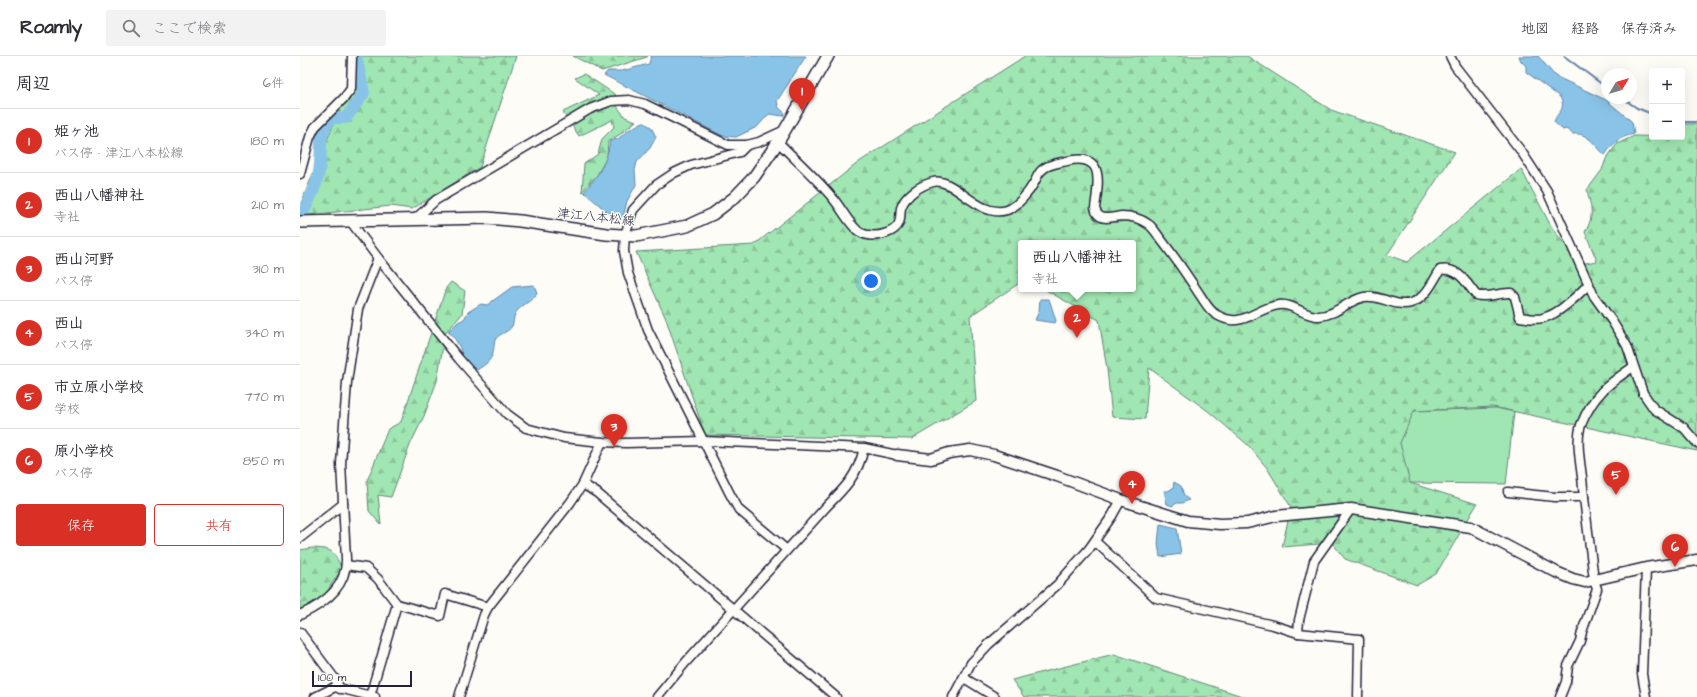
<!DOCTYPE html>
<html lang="ja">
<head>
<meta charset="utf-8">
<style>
  body { margin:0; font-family:"Architects Daughter","Klee One",sans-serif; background:#f2f2f3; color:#2b2b33 }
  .controls { position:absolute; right:12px; top:12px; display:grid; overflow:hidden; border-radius:4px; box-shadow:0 4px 16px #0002 }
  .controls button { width:36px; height:36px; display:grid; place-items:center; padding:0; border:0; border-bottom:1px solid #e1e1e2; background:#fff; color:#2b2b33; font:20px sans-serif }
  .compass { position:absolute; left:1301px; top:12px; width:36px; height:36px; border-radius:50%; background:#fff; box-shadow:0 4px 16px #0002; rotate:52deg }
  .scale { position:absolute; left:12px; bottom:10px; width:100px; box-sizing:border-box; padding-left:4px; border:2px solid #22223b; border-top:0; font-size:11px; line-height:14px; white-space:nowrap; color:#22223b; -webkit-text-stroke:3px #fdfcf7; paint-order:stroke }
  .you { position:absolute; left:571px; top:225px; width:14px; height:14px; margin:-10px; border:3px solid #fff; border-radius:50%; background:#1a73e8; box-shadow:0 0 0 6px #1a73e833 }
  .badge { display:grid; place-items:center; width:26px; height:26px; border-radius:50%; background:#d93025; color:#fff; font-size:13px; font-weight:700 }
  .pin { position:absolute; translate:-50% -33px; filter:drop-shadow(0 1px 2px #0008) }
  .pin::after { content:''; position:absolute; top:21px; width:14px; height:12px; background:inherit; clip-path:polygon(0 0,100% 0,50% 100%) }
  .popup { position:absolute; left:718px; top:184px; width:118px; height:52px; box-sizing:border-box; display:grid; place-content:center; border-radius:4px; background:#fff; filter:drop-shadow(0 1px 3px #0005); font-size:13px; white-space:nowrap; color:#7c7c81 }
  .popup b { font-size:15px; color:#2b2b33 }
  .popup::after { content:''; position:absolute; left:50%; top:100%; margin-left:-8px; border:8px solid transparent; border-top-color:#fff }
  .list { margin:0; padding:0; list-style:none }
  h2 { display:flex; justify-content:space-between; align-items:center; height:52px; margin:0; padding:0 16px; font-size:17px }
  h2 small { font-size:13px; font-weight:400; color:#7c7c81 }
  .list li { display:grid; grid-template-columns:26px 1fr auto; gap:12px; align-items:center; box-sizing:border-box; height:64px; padding:0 16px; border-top:1px solid #e1e1e2 }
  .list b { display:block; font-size:15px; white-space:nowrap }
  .list p { margin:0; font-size:13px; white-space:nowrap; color:#7c7c81 }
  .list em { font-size:13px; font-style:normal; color:#7c7c81 }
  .actions { display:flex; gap:8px; padding:12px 16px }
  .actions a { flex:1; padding:9px 0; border:1px solid #d93025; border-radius:4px; text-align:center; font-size:14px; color:#d93025 }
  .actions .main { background:#d93025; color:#fff }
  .icon { flex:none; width:22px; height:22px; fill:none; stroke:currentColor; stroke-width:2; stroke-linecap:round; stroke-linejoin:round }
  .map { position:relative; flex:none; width:1397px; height:641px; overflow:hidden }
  header { display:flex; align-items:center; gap:24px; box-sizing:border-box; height:56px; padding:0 20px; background:#fff; border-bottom:1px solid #e1e1e2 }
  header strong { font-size:19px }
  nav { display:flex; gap:22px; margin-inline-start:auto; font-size:14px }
  .search { width:280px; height:36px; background:#f2f2f3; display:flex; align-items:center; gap:10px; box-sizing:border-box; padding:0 14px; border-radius:4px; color:#7c7c81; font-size:15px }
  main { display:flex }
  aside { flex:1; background:#fff }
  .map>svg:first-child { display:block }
  .forest { fill:url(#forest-firs); stroke:#618476 }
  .pitch { fill:#a0e6b2; stroke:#618476 }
  .water { fill:#89c4e8; stroke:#6083a3 }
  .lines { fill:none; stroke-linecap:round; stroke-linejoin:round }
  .stream { stroke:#6083a3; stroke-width:2 }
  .river { stroke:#89c4e8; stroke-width:12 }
  .minor-casing { stroke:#22223b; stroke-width:11 }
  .tertiary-casing { stroke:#22223b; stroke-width:13 }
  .secondary-casing { stroke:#22223b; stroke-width:14 }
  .minor { stroke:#fdfcf7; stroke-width:8 }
  .tertiary { stroke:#fdfcf7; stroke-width:10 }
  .secondary { stroke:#fdfcf7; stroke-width:11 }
  .labels { text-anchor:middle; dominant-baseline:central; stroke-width:3; stroke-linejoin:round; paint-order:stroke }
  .street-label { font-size:13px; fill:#22223b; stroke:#fdfcf7 }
</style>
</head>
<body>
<header>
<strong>Roamly</strong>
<div class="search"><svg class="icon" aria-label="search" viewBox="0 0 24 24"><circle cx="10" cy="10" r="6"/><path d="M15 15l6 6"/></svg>ここで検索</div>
<nav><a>地図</a><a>経路</a><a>保存済み</a></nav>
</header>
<main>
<aside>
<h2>周辺<small>6件</small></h2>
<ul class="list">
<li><span class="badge">1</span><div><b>姫ヶ池</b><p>バス停 · 津江八本松線</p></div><em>180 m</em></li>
<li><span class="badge">2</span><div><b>西山八幡神社</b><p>寺社</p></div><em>210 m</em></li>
<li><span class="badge">3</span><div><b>西山河野</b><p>バス停</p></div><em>310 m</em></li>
<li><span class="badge">4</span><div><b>西山</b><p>バス停</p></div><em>340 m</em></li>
<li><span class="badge">5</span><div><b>市立原小学校</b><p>学校</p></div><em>770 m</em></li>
<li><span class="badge">6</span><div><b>原小学校</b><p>バス停</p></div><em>850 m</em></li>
</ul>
<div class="actions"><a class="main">保存</a><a>共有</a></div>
</aside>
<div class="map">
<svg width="1397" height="641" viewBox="0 0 1397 641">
  <defs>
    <pattern id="forest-firs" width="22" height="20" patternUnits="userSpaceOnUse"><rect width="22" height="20" fill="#a0e6b2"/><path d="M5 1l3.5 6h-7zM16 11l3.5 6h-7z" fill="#8ac59a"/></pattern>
  </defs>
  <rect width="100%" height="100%" fill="#fdfcf7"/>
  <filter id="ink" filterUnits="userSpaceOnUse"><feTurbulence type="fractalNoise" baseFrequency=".025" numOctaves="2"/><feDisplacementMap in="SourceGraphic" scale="8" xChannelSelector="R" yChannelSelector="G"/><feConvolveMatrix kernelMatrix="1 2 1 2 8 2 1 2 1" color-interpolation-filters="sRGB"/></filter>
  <g filter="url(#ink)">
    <g class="forest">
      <path d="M 48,0 L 216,0 L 180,111 L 112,153 L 91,150 L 0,160 L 0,152 L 5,137 L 52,24 Z"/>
      <path d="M 273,0 L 348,0 L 347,1 L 302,15 Z"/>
      <path d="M 725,0 L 947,0 L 1031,54 L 1155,96 L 1087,199 L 1107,206 L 1221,113 L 1252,172 L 1280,208 L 1297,205 L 1285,176 C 1295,159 1291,152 1287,134 L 1302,114 L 1306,103 L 1317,88 L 1334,80 L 1382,81 L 1382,68 L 1397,68 L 1397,395 L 1193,351 L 1114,355 L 1110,427 L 1177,448 L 1136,518 L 1117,529 L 1045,503 L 1032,487 L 982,491 L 991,451 L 967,412 L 948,389 L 908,355 L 849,312 L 845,363 L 812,361 L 807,313 L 799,264 L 744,233 L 833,233 L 833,187 L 721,187 L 721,226 L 670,260 L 676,345 L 612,383 L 405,379 L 366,263 L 336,196 L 454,189 L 559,106 Z"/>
      <path d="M 284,18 L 316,39 L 313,45 L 325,61 L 336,65 L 319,79 L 308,85 L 307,101 L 297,119 L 282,136 L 284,108 L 298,98 L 302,83 L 314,71 L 312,64 L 279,80 L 263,56 L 299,39 L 275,22 Z"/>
      <path d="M 151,226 L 165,235 L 162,258 L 145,278 L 137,325 L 124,360 L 110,389 L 91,441 L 78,439 L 81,469 L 69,455 L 67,425 L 88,373 L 101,366 L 146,232 Z"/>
      <path d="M 12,492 C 33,493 33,494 42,513 L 30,530 L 26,543 L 0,553 L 0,494 Z"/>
      <path d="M 814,598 L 945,641 L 724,641 L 712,624 Z"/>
    </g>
    <path class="pitch" d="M 1196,352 L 1214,356 L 1206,428 L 1110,427 L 1100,387 L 1114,355 Z"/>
    <g class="water">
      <path d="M 351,0 L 506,0 L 477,45 L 479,52 L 485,57 L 484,60 L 469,58 L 457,71 L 436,81 L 423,80 L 304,19 L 308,15 L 322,15 L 349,8 Z"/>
      <path d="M 1219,0 L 1238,0 L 1255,20 L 1306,44 L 1329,63 L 1332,66 L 1334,78 C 1319,81 1313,87 1305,99 C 1295,90 1288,76 1273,78 L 1266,73 L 1263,74 L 1254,66 C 1257,55 1267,55 1260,41 L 1226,16 L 1226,10 L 1221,5 Z"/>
      <path d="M 343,66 L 351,71 L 356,81 L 350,92 L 337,106 L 335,114 L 336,129 L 327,145 L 324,158 L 319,166 L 284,136 C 298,120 307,107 310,85 L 318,83 L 327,75 Z"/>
      <path d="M 234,229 L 237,237 C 232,246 220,249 215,258 C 213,262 214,267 212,270 C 208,277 199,277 195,284 C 194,288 194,293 193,296 C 191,306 184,309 177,314 L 168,308 L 162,301 C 163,295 154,279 148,276 L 158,266 L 164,263 L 168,256 L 181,248 L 187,249 L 212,231 Z"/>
      <path d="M 740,243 L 749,243 C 750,246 755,261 756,265 L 755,267 L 735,264 L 739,255 Z"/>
      <path d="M 874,426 L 881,430 L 884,440 L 889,444 L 882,447 L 877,447 L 872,450 L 867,448 L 864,435 L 868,435 L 873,432 Z"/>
      <path d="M 860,468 L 877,472 L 881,498 L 860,501 L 858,488 Z"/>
    </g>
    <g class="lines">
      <g class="stream">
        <path d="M 1264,0 L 1307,32"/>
        <path d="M 1322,42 L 1337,52 L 1352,58"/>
        <path d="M 1382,66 L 1397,66"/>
      </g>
      <path class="river" d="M 0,165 C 5,151 13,138 17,124 C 25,101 14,80 32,62 L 46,62 L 64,37 L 56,0"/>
      <g class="minor-casing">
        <g id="minor">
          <path d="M 1150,0 L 1155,10 L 1221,95 L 1247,135 L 1294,240 L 1312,265 L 1327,290 L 1343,337 L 1354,353 L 1384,372 L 1397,387"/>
          <path d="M 478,86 C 496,104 515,121 531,140 C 541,151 547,165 557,174 C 559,176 565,179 568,179 C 578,181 595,177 599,167 C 601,162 600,156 601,152 C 605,139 621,129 633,126 C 655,121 678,163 707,154 C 718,150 729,136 734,127 C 737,122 738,117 742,114 C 748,108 759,107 767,105 C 806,96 798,128 795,152 C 798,167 812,161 822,160 C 831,160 841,163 848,168 C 853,171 856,177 860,182 C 874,200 887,219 900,239 C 905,246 909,255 917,259 C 942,274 955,252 979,249 C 993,247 1005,261 1019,260 C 1037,259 1048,244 1064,241 C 1080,238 1095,252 1111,247 C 1125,243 1133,226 1140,214 C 1158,211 1166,226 1176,239 C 1188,243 1199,236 1211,237 L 1215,241 L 1220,261 C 1227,262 1236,264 1243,262 C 1259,258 1277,240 1289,228"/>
          <path d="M 447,89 L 440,96 L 391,109 L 374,117 L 356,129 L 333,154 L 325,179 L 324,195 L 328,217 L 348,274 L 430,438 L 439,454 L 487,494"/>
          <path d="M 0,118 L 10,81 L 15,71 L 44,42 L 51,33 L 52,0"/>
          <path d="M 114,164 L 136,144 L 290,53 L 311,45 L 329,44 L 345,48 L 428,89 L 447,89 L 459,86 L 485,74"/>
          <path d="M 51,166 L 78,202 L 159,303 L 207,358 L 226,372 L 264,382 L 302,386 L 326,387 L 403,385 L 564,392 L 597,399"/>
          <path d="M 283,428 L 297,437 L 536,641"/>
          <path d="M 1208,436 L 1255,441 L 1284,441"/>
          <path d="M 0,482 L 43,448"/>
          <path d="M 798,488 L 856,542 L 973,569 L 998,577 L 1059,583 L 1058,641"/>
          <path d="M 46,509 L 66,512 L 78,523 L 97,548 L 140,560 L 145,538 L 188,551"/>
          <path d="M 1346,512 L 1342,618 L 1346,641"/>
          <path d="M 0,559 C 24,548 47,531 46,503 L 41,408 L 47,326 L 58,253 L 78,202"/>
          <path d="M 0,576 L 35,623 L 40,633"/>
          <path d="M 998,577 L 999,564 L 1014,505 L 1051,453"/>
          <path d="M 664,622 L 695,641"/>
          <path d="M 70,640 L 97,548"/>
          <path d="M 15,641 L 35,631 L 75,641"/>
          <path d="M 159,641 L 184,559 L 188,551 L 270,447 L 283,428 L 302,386"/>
          <path d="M 357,641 L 386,606 L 526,451 C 545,432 558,419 564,392"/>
          <path d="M 653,641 L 671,607 L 689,588 L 757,529 L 789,493 L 812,460 L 821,444"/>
          <path d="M 1260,641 L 1266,626 L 1268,610 L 1280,585 L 1282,576 L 1297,533 L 1294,524 C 1290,490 1285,455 1282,421 C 1280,405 1276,384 1281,369 C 1293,339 1308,328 1333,311"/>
        </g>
      </g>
      <g class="tertiary-casing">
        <path id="tertiary" d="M 597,399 L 631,403 L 649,397 L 670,394 L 694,399 L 757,420 L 821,444 L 888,465 L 920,468 L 947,467 L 976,460 L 1051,453 L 1171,471 L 1256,516 L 1273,523 L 1285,526 L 1346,512 L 1397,504"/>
      </g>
      <g class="secondary-casing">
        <path id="secondary" d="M 0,166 L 187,162 L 220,165 L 306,178 L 336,180 L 387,170 L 413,158 L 435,141 L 454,121 L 478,86 L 528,0"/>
      </g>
      <use href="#minor" class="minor"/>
      <use href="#tertiary" class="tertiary"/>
      <use href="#secondary" class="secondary"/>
    </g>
  </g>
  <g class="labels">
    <g class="street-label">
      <text transform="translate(296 161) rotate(6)">津江八本松線</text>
    </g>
  </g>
</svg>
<div class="controls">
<button>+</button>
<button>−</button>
</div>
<svg class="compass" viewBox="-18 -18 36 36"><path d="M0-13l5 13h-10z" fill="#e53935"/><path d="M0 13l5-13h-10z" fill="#7c7c81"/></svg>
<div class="scale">100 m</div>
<div class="you"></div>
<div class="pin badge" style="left:502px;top:55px">1</div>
<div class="pin badge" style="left:777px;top:282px">2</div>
<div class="popup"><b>西山八幡神社</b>寺社</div>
<div class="pin badge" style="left:314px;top:391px">3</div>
<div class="pin badge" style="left:832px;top:448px">4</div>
<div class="pin badge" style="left:1316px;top:439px">5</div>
<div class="pin badge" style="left:1375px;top:511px">6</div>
</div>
</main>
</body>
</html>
